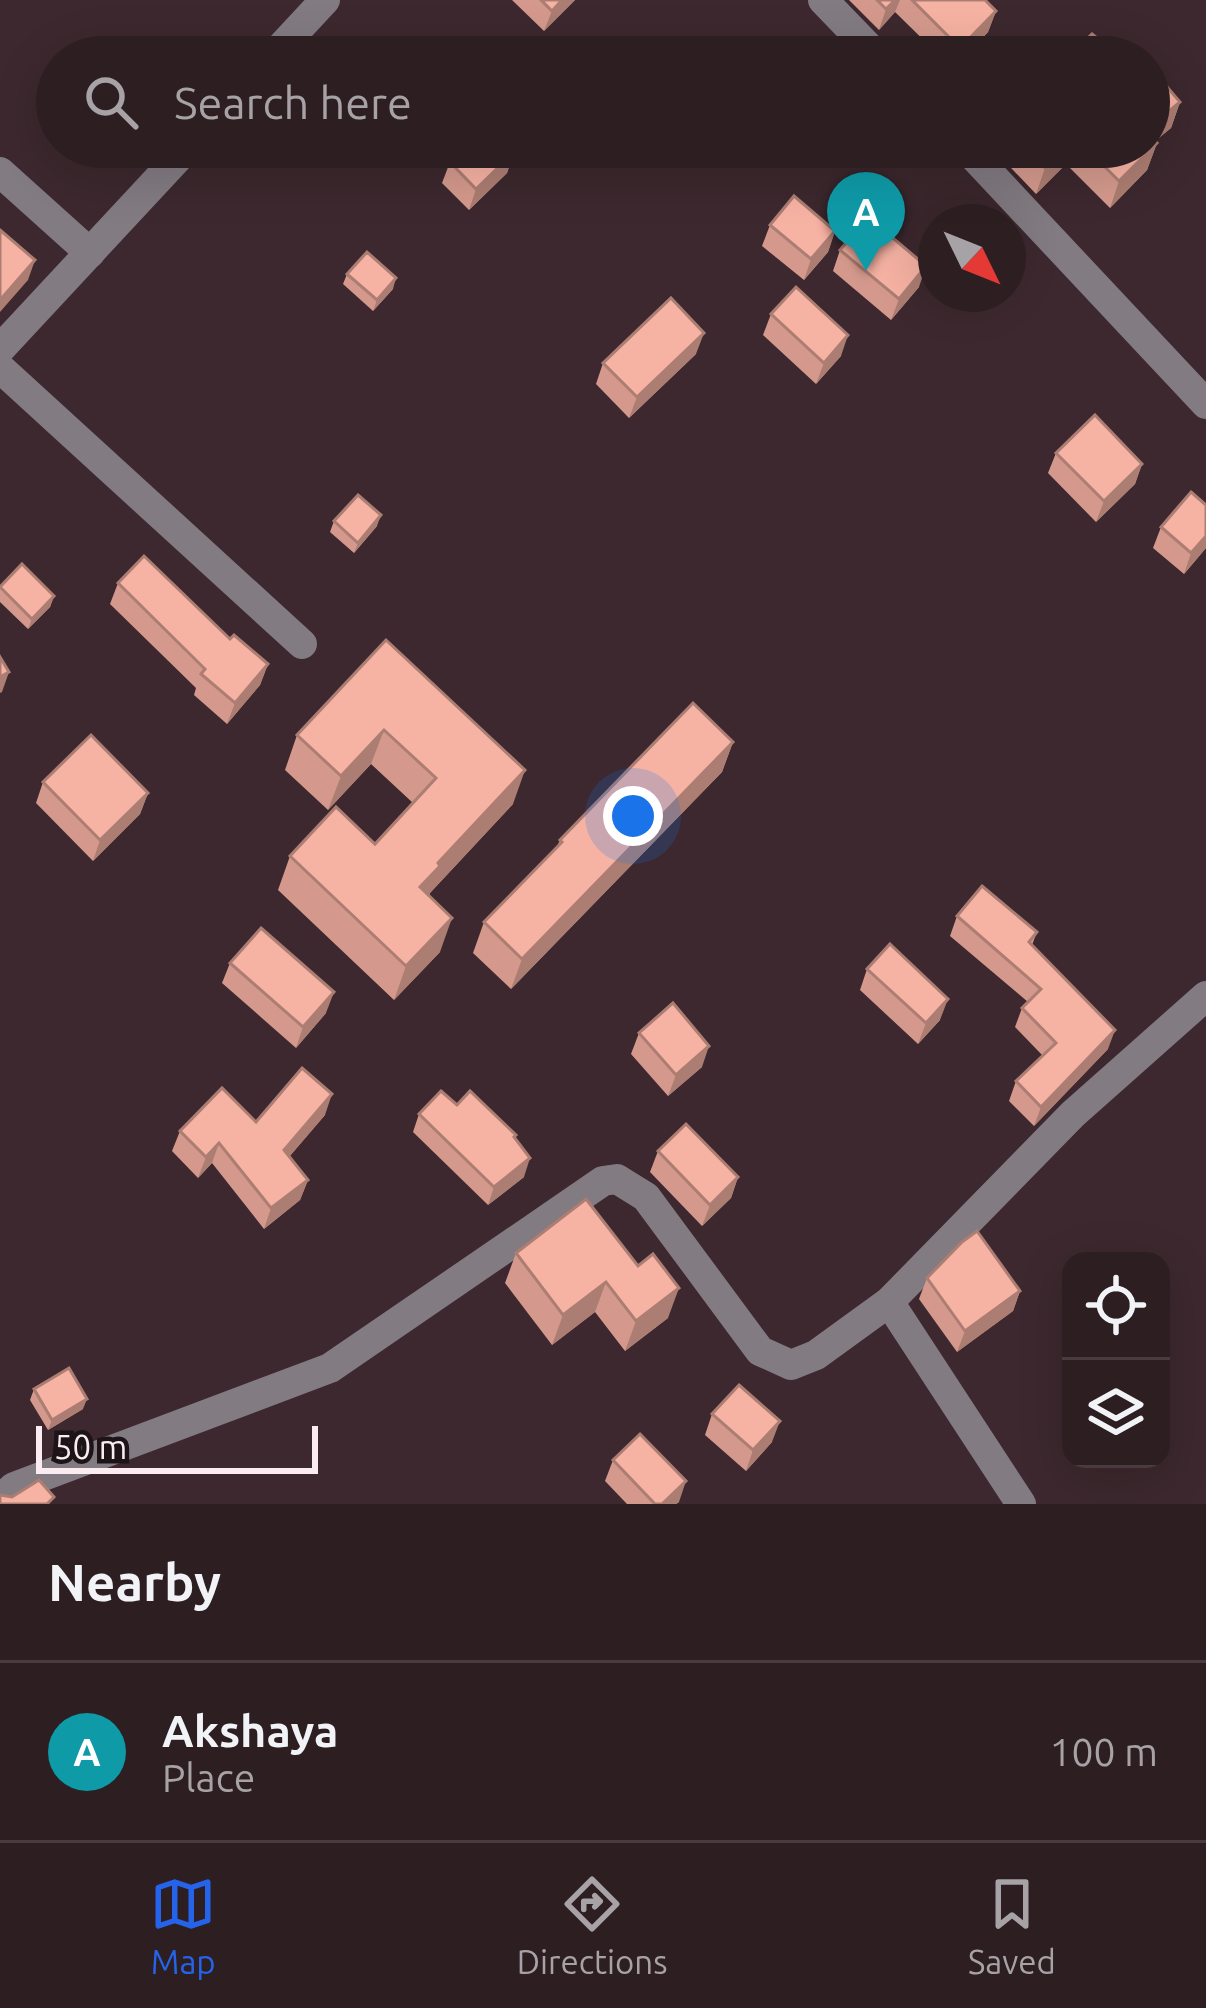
<!DOCTYPE html>
<html lang="en">
<head>
<meta charset="utf-8">
<style>
  body { margin:0; font-family:Ubuntu,sans-serif; background:#35272a; color:#f1f3f6 }
  .controls { position:absolute; right:36px; bottom:36px; display:grid; overflow:hidden; border-radius:24px; box-shadow:0 12px 48px #0002 }
  .controls button { width:108px; height:108px; display:grid; place-items:center; padding:0; border:0; border-bottom:3px solid #483c40; background:#2d1e22; color:#f1f3f6; font:60px sans-serif }
  .compass { position:absolute; left:918px; top:204px; width:108px; height:108px; border-radius:50%; background:#2d1e22; box-shadow:0 12px 48px #0002; rotate:133deg }
  .scale { position:absolute; left:36px; bottom:30px; width:282px; box-sizing:border-box; padding-left:12px; border:6px solid #faecf0; border-top:0; font-size:33px; line-height:42px; white-space:nowrap; color:#faecf0; -webkit-text-stroke:9px #1d1417; paint-order:stroke }
  .you { position:absolute; left:633px; top:816px; width:42px; height:42px; margin:-30px; border:9px solid #fff; border-radius:50%; background:#1a73e8; box-shadow:0 0 0 18px #1a73e833 }
  .badge { display:grid; place-items:center; width:78px; height:78px; border-radius:50%; background:#2563eb; color:#fff; font-size:39px; font-weight:700 }
  .pin { position:absolute; translate:-50% -99px; filter:drop-shadow(0 3px 6px #0008) }
  .pin::after { content:''; position:absolute; top:63px; width:42px; height:36px; background:inherit; clip-path:polygon(0 0,100% 0,50% 100%) }
  .list { margin:0; padding:0; list-style:none }
  h2 { display:flex; justify-content:space-between; align-items:center; height:156px; margin:0; padding:0 48px; font-size:51px }
  h2 small { font-size:39px; font-weight:400; color:#a7a2a5 }
  .list li { display:grid; grid-template-columns:78px 1fr auto; gap:36px; align-items:center; box-sizing:border-box; height:180px; padding:0 48px; border-top:3px solid #483c40 }
  .list b { display:block; font-size:45px; white-space:nowrap }
  .list p { margin:0; font-size:39px; white-space:nowrap; color:#a7a2a5 }
  .list em { font-size:39px; font-style:normal; color:#a7a2a5 }
  .icon { flex:none; width:66px; height:66px; fill:none; stroke:currentColor; stroke-width:2; stroke-linecap:round; stroke-linejoin:round }
  .map { position:relative; flex:none; width:1206px; height:1504px; overflow:hidden }
  .search { position:absolute; background:#2d1e22; box-shadow:0 12px 48px #0002; left:36px; right:36px; top:36px; height:132px; display:flex; align-items:center; gap:30px; box-sizing:border-box; padding:0 42px; border-radius:66px; color:#a7a2a5; font-size:45px }
  .sheet { height:336px; background:#2d1e22 }
  nav { display:flex; justify-content:space-around; align-items:center; box-sizing:border-box; height:168px; border-top:3px solid #483c40; background:#2d1e22; font-size:33px; color:#a7a2a5 }
  nav a { display:grid; justify-items:center; gap:6px }
  nav .on { color:#2563eb }
  .map>svg:first-child { display:block }
  .lines { fill:none; stroke-linecap:round; stroke-linejoin:round }
  .minor { stroke:#827b82; stroke-width:30 }
  .wall { fill:#d4998c }
  .shaded-wall { fill:#ac7d72 }
  .building { fill:#f6b2a3; stroke:#ac7d72; stroke-width:3 }
</style>
</head>
<body>
<div class="map">
<svg width="1206" height="1504" viewBox="0 0 1206 1504">
  <rect width="100%" height="100%" fill="#3c282e"/>
  <g class="lines">
    <g class="minor">
      <path d="M 823,0 L 878,57"/>
      <path d="M 272,57 L 325,0"/>
      <path d="M 965,147 L 1206,404"/>
      <path d="M 0,172 L 90,253"/>
      <path d="M 0,349 L 188,147"/>
      <path d="M 0,368 L 302,644"/>
      <path d="M 889,1302 L 1021,1504"/>
      <path d="M 0,1499 L 14,1487 L 330,1368 L 603,1181 L 617,1179 L 646,1197 L 760,1351 L 791,1365 L 816,1355 L 889,1302 L 1073,1114 L 1206,996"/>
    </g>
  </g>
  <g class="wall">
    <path d="M 512,0 L 575,0 L 544,31 Z"/>
    <path d="M 849,0 L 985,0 L 996,11 L 988,32 L 964,57 L 941,57 L 895,12 L 879,30 Z"/>
    <path d="M 1180,102 L 1171,128 L 1155,141 L 1157,143 L 1147,170 L 1110,208 L 1066,164 L 1036,194 L 993,149 L 994,147 L 1149,147 Z"/>
    <path d="M 514,152 L 507,173 L 469,210 L 442,183 L 450,162 Z"/>
    <path d="M 770,225 L 835,231 L 828,252 L 804,280 L 762,246 Z"/>
    <path d="M 840,250 L 919,287 L 891,320 L 833,271 Z"/>
    <path d="M 347,274 L 393,289 L 373,311 L 343,284 Z"/>
    <path d="M 771,314 L 841,356 L 816,384 L 763,335 Z"/>
    <path d="M 696,354 L 629,418 L 596,384 L 603,363 Z"/>
    <path d="M 1056,453 L 1142,464 L 1135,484 L 1096,522 L 1048,473 Z"/>
    <path d="M 1206,505 L 1206,548 L 1184,574 L 1153,548 L 1161,527 Z"/>
    <path d="M 334,521 L 377,526 L 354,553 L 330,532 Z"/>
    <path d="M 118,583 L 230,639 L 268,664 L 260,685 L 227,724 L 194,695 L 196,688 L 110,604 Z"/>
    <path d="M 0,586 L 54,596 L 50,607 L 28,629 L 0,602 Z"/>
    <path d="M 386,640 L 513,804 L 430,893 L 429,896 L 440,952 L 394,1000 L 278,890 L 290,856 L 375,844 L 413,803 L 371,764 L 328,810 L 285,770 L 297,735 Z"/>
    <path d="M 733,742 L 722,772 L 511,989 L 473,953 L 484,922 L 557,847 L 560,840 Z"/>
    <path d="M 43,782 L 148,793 L 140,814 L 93,861 L 36,803 Z"/>
    <path d="M 957,916 L 1037,932 L 1032,945 L 1108,1049 L 1034,1126 L 1009,1101 L 1016,1081 L 1043,1056 L 1015,1027 L 1022,1008 L 1028,1002 L 950,936 Z"/>
    <path d="M 230,963 L 326,1013 L 296,1048 L 222,983 Z"/>
    <path d="M 867,969 L 940,1020 L 918,1044 L 860,990 Z"/>
    <path d="M 639,1033 L 702,1067 L 668,1096 L 631,1054 Z"/>
    <path d="M 457,1105 L 524,1177 L 488,1205 L 413,1132 L 419,1114 Z"/>
    <path d="M 325,1115 L 289,1157 L 308,1180 L 300,1200 L 264,1229 L 212,1163 L 198,1178 L 172,1151 L 180,1131 Z"/>
    <path d="M 658,1151 L 738,1177 L 731,1198 L 702,1226 L 650,1172 Z"/>
    <path d="M 586,1199 L 668,1318 L 625,1351 L 595,1312 L 552,1345 L 505,1283 L 516,1253 Z"/>
    <path d="M 927,1278 L 1020,1291 L 1013,1311 L 957,1352 L 919,1299 Z"/>
    <path d="M 34,1389 L 83,1409 L 48,1430 L 30,1400 Z"/>
    <path d="M 712,1414 L 772,1442 L 746,1471 L 705,1435 Z"/>
    <path d="M 613,1460 L 679,1502 L 676,1504 L 627,1504 L 605,1481 Z"/>
  </g>
  <g class="shaded-wall">
    <path d="M 562,0 L 575,0 L 544,31 L 552,11 Z"/>
    <path d="M 895,0 L 900,0 L 895,12 L 879,30 L 886,9 Z"/>
    <path d="M 996,11 L 988,32 L 964,57 L 957,57 L 960,48 Z"/>
    <path d="M 1180,102 L 1171,128 L 1149,146 L 1149,128 Z"/>
    <path d="M 1157,143 L 1147,170 L 1110,208 L 1119,181 Z"/>
    <path d="M 1066,147 L 1072,147 L 1066,164 L 1036,194 L 1045,168 Z"/>
    <path d="M 514,152 L 507,173 L 469,210 L 476,189 Z"/>
    <path d="M 835,231 L 828,252 L 804,280 L 811,259 Z"/>
    <path d="M 35,260 L 28,280 L 0,312 L 0,300 Z"/>
    <path d="M 926,266 L 919,287 L 891,320 L 899,299 Z"/>
    <path d="M 396,278 L 393,289 L 373,311 L 377,300 Z"/>
    <path d="M 704,333 L 696,354 L 629,418 L 637,397 Z"/>
    <path d="M 848,335 L 841,356 L 816,384 L 824,363 Z"/>
    <path d="M 1142,464 L 1135,484 L 1096,522 L 1104,501 Z"/>
    <path d="M 381,515 L 377,526 L 354,553 L 358,543 Z"/>
    <path d="M 1206,536 L 1206,548 L 1184,574 L 1191,553 Z"/>
    <path d="M 54,596 L 50,607 L 28,629 L 32,619 Z"/>
    <path d="M 268,664 L 260,685 L 227,724 L 235,703 Z"/>
    <path d="M 9,672 L 2,692 L 0,693 L 0,677 Z"/>
    <path d="M 384,730 L 371,764 L 328,810 L 341,776 Z"/>
    <path d="M 733,742 L 722,772 L 511,989 L 522,959 Z"/>
    <path d="M 525,770 L 513,804 L 430,893 L 428,900 L 420,887 L 438,863 Z"/>
    <path d="M 148,793 L 140,814 L 93,861 L 100,840 Z"/>
    <path d="M 452,918 L 440,952 L 394,1000 L 406,966 Z"/>
    <path d="M 334,992 L 326,1013 L 296,1048 L 303,1027 Z"/>
    <path d="M 948,999 L 940,1020 L 918,1044 L 926,1023 Z"/>
    <path d="M 1115,1030 L 1108,1049 L 1034,1126 L 1041,1107 Z"/>
    <path d="M 709,1046 L 702,1067 L 668,1096 L 676,1075 Z"/>
    <path d="M 332,1094 L 325,1115 L 277,1171 L 284,1150 Z"/>
    <path d="M 219,1143 L 212,1163 L 198,1178 L 206,1157 Z"/>
    <path d="M 530,1158 L 524,1177 L 488,1205 L 494,1187 Z"/>
    <path d="M 738,1177 L 731,1198 L 702,1226 L 710,1205 Z"/>
    <path d="M 308,1180 L 300,1200 L 264,1229 L 271,1208 Z"/>
    <path d="M 606,1282 L 595,1312 L 552,1345 L 563,1315 Z"/>
    <path d="M 679,1288 L 668,1318 L 625,1351 L 636,1321 Z"/>
    <path d="M 1020,1291 L 1013,1311 L 957,1352 L 965,1331 Z"/>
    <path d="M 87,1399 L 83,1409 L 48,1430 L 52,1420 Z"/>
    <path d="M 780,1421 L 772,1442 L 746,1471 L 753,1450 Z"/>
    <path d="M 686,1481 L 679,1502 L 676,1504 L 662,1504 Z"/>
  </g>
  <g class="building">
    <path d="M 541,0 L 562,0 L 552,11 Z"/>
    <path d="M 877,0 L 895,0 L 886,9 Z"/>
    <path d="M 912,0 L 985,0 L 996,11 L 960,48 Z"/>
    <path d="M 1092,34 L 1120,57 L 1069,57 Z"/>
    <path d="M 1150,67 L 1180,102 L 1149,128 L 1149,68 Z"/>
    <path d="M 1149,135 L 1157,143 L 1119,181 L 1085,147 L 1149,147 Z"/>
    <path d="M 465,147 L 510,147 L 514,152 L 476,189 L 450,162 Z"/>
    <path d="M 1026,147 L 1066,147 L 1045,168 Z"/>
    <path d="M 794,196 L 835,231 L 811,259 L 770,225 Z"/>
    <path d="M 868,217 L 926,266 L 899,299 L 840,250 Z"/>
    <path d="M 0,230 L 35,260 L 0,300 Z"/>
    <path d="M 367,252 L 396,278 L 377,300 L 347,274 Z"/>
    <path d="M 796,287 L 848,335 L 824,363 L 771,314 Z"/>
    <path d="M 671,298 L 704,333 L 637,397 L 603,363 Z"/>
    <path d="M 1095,415 L 1142,464 L 1104,501 L 1056,453 Z"/>
    <path d="M 1191,492 L 1206,505 L 1206,536 L 1191,553 L 1161,527 Z"/>
    <path d="M 358,495 L 381,515 L 358,543 L 334,521 Z"/>
    <path d="M 144,556 L 230,639 L 234,635 L 268,664 L 235,703 L 201,674 L 205,669 L 118,583 Z"/>
    <path d="M 22,564 L 54,596 L 32,619 L 0,587 Z"/>
    <path d="M 386,640 L 525,770 L 438,863 L 440,866 L 420,887 L 452,918 L 406,966 L 290,856 L 336,807 L 375,844 L 436,778 L 384,730 L 341,776 L 297,735 Z"/>
    <path d="M 0,657 L 9,672 L 0,677 Z"/>
    <path d="M 693,703 L 733,742 L 522,959 L 484,922 L 562,842 L 560,840 Z"/>
    <path d="M 91,735 L 148,793 L 100,840 L 43,782 Z"/>
    <path d="M 982,886 L 1037,932 L 1029,942 L 1115,1030 L 1041,1107 L 1016,1081 L 1056,1043 L 1022,1008 L 1041,989 L 957,916 Z"/>
    <path d="M 261,928 L 334,992 L 303,1027 L 230,963 Z"/>
    <path d="M 890,944 L 948,999 L 926,1023 L 867,969 Z"/>
    <path d="M 673,1003 L 709,1046 L 676,1075 L 639,1033 Z"/>
    <path d="M 302,1068 L 332,1094 L 284,1150 L 308,1180 L 271,1208 L 219,1143 L 206,1157 L 180,1131 L 222,1088 L 256,1122 Z"/>
    <path d="M 441,1091 L 457,1105 L 470,1091 L 516,1135 L 514,1137 L 530,1158 L 494,1187 L 419,1114 Z"/>
    <path d="M 686,1124 L 738,1177 L 710,1205 L 658,1151 Z"/>
    <path d="M 586,1199 L 638,1266 L 653,1254 L 679,1288 L 636,1321 L 606,1282 L 563,1315 L 516,1253 Z"/>
    <path d="M 977,1231 L 1020,1291 L 965,1331 L 927,1278 L 962,1242 Z"/>
    <path d="M 69,1368 L 87,1399 L 52,1420 L 34,1389 Z"/>
    <path d="M 739,1385 L 780,1421 L 753,1450 L 712,1414 Z"/>
    <path d="M 640,1434 L 686,1481 L 662,1504 L 655,1504 L 613,1460 Z"/>
    <path d="M 39,1480 L 54,1497 L 47,1504 L 0,1504 L 0,1495 L 12,1497 Z"/>
  </g>
</svg>
<div class="controls">
<button><svg class="icon" aria-label="locate" viewBox="0 0 24 24"><circle cx="12" cy="12" r="6"/><path d="M12 2v4M12 18v4M2 12h4M18 12h4"/></svg></button>
<button><svg class="icon" aria-label="layers" viewBox="0 0 24 24"><path d="M12 4l9 5-9 5-9-5zM3 14l9 5 9-5"/></svg></button>
</div>
<svg class="compass" viewBox="-18 -18 36 36"><path d="M0-13l5 13h-10z" fill="#e53935"/><path d="M0 13l5-13h-10z" fill="#a7a2a5"/></svg>
<div class="scale">50 m</div>
<div class="you"></div>
<div class="pin badge" style="left:866px;top:271px;background:#0f9aa8">A</div>
<div class="search"><svg class="icon" aria-label="search" viewBox="0 0 24 24"><circle cx="10" cy="10" r="6"/><path d="M15 15l6 6"/></svg>Search here</div>
</div>
<section class="sheet">
<h2>Nearby<small></small></h2>
<ul class="list">
<li><span class="badge" style="background:#0f9aa8">A</span><div><b>Akshaya</b><p>Place</p></div><em>100 m</em></li>
</ul>
</section>
<nav>
<a class="on"><svg class="icon" aria-label="map" viewBox="0 0 24 24"><path d="M3 6l6-2 6 2 6-2v14l-6 2-6-2-6 2zM9 4v14M15 6v14"/></svg>Map</a>
<a><svg class="icon" aria-label="directions" viewBox="0 0 24 24"><path d="M12 3l9 9-9 9-9-9zM9 14v-3h6M13 9l2 2-2 2"/></svg>Directions</a>
<a><svg class="icon" aria-label="saved" viewBox="0 0 24 24"><path d="M7 4h10v16l-5-4-5 4z"/></svg>Saved</a>
</nav>
</body>
</html>
